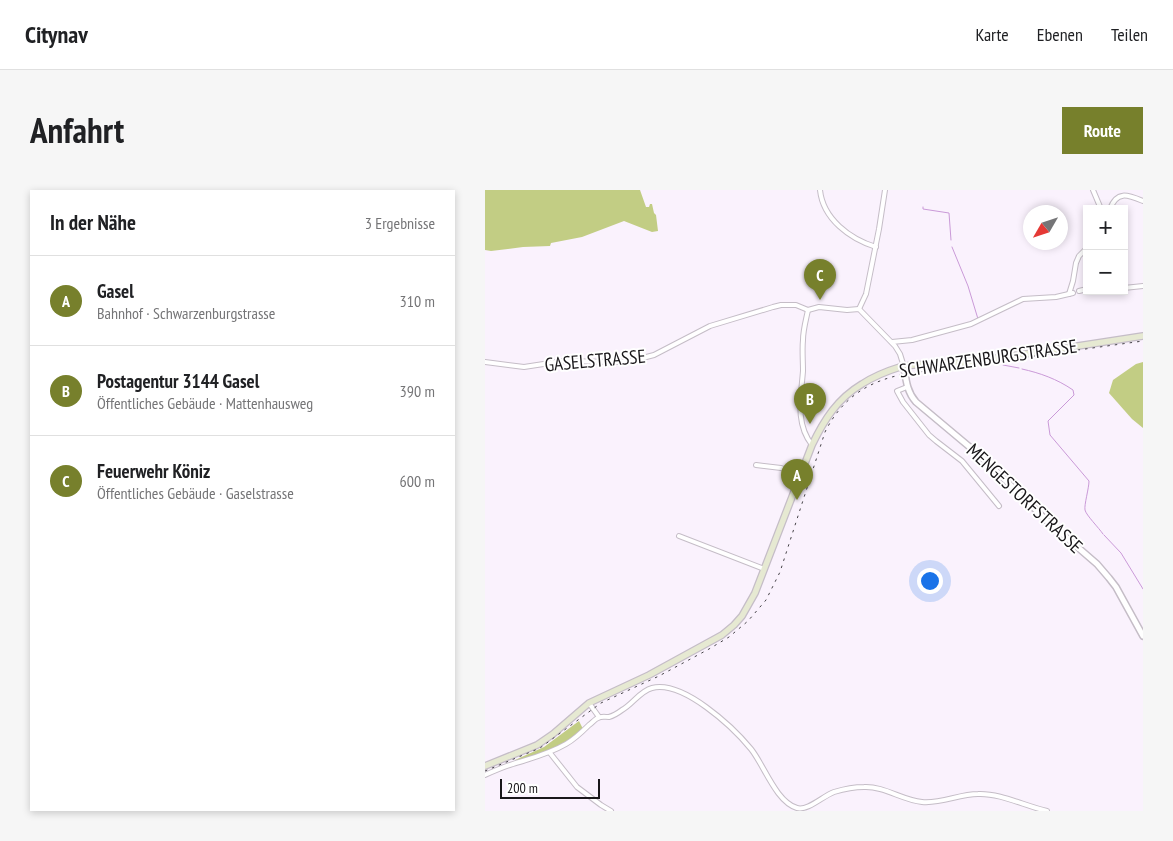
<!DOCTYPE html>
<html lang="de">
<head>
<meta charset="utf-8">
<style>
  body { margin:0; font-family:"PT Sans Narrow",sans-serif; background:#f6f6f6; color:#202124 }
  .controls { position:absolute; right:15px; top:15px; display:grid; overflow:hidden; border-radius:0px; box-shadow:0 2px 8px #0003 }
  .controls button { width:45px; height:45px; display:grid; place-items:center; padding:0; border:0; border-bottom:1px solid #e0e0e0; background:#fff; color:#202124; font:25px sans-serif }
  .compass { position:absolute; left:538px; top:15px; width:45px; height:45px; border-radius:50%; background:#fff; box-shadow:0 2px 8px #0003; rotate:231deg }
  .scale { position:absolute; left:15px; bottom:12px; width:100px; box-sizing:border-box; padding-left:5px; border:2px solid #19171a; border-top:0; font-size:14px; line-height:18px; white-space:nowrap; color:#19171a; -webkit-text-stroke:4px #fff; paint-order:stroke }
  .you { position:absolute; left:444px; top:390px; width:18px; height:18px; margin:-12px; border:4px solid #fff; border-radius:50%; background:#1a73e8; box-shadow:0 0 0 8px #1a73e833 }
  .badge { display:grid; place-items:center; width:32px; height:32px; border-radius:50%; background:#77802c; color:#fff; font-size:16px; font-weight:700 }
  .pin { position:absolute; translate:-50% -41px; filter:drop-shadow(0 1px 2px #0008) }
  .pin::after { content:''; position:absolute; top:26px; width:18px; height:15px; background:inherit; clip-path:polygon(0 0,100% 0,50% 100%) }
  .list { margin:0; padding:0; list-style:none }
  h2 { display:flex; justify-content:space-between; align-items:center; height:65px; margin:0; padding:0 20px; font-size:21px }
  h2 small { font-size:16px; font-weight:400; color:#757577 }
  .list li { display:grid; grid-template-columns:32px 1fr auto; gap:15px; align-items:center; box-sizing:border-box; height:90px; padding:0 20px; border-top:1px solid #e0e0e0 }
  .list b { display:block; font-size:19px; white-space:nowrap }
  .list p { margin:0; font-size:16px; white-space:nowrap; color:#757577 }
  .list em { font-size:16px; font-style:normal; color:#757577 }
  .map { position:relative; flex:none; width:658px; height:621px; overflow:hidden; border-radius:0px }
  header { display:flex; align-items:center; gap:30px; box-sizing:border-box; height:70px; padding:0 25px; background:#fff; border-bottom:1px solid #e0e0e0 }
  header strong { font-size:24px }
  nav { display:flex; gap:28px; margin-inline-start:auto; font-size:18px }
  .intro { display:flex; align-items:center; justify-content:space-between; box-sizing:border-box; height:120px; padding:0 30px }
  h1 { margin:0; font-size:35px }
  .button { padding:12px 22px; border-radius:0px; background:#77802c; color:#fff; font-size:18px; font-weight:700 }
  main { display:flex; gap:30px; padding:0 30px }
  aside { flex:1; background:#fff; border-radius:0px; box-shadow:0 2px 8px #0003 }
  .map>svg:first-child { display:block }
  .green { fill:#c2cd84 }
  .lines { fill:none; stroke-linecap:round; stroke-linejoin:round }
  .stream { stroke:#ca9ad8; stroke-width:1 }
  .minor-casing { stroke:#c5bdc7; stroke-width:6 }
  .tertiary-casing { stroke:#c5bdc7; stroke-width:8 }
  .secondary-casing { stroke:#c5bdc7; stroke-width:8 }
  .minor { stroke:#fff; stroke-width:4 }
  .tertiary { stroke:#fff; stroke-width:5 }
  .secondary { stroke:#e6e9d2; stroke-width:5.5 }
  .rail { stroke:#454247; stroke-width:1; stroke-dasharray:2.5 5; stroke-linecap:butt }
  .labels { text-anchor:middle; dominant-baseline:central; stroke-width:4; stroke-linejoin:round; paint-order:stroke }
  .street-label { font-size:19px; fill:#19171a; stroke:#fff }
</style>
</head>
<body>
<header>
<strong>Citynav</strong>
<nav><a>Karte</a><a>Ebenen</a><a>Teilen</a></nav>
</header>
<div class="intro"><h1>Anfahrt</h1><a class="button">Route</a></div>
<main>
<aside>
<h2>In der Nähe<small>3 Ergebnisse</small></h2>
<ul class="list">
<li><span class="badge">A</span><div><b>Gasel</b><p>Bahnhof · Schwarzenburgstrasse</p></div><em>310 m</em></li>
<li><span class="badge">B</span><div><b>Postagentur 3144 Gasel</b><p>Öffentliches Gebäude · Mattenhausweg</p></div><em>390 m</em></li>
<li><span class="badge">C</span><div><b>Feuerwehr Köniz</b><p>Öffentliches Gebäude · Gaselstrasse</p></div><em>600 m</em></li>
</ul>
</aside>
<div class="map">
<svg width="658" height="621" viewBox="0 0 658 621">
  <rect width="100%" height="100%" fill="#faf2fd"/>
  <g class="green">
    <path d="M 0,0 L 155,0 L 161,17 L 164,17 L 165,14 L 167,14 L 169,23 L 171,25 L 173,41 L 167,42 L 139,31 L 97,47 L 66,53 L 65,56 L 38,57 L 6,61 L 0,60 Z"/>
    <path d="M 658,172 L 658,238 L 647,229 L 624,203 L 628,190 L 651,174 Z"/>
    <path d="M 94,531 L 98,539 L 79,553 L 59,564 L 31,572 L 30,570 L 59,557 Z"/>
  </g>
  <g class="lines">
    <g class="stream">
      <path d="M 438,17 L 438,19 L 464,23 L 466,50"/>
      <path d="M 467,57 L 483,96 L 493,129"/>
      <path d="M 518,175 L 534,178"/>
      <path d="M 537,179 C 555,183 572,189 588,200 L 589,205 L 563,231 L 565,245 L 604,291 C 604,298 599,315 600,320 C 601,325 614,338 618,344"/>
      <path d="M 619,345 L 636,363 L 658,399"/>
    </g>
    <g class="minor-casing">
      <g id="minor">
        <path d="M 335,0 C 338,29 365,49 391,57"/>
        <path d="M 608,0 L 616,19"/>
        <path d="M 625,19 C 632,0 643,5 658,11"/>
        <path d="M 639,98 L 658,96"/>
        <path d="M 594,101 L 602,99"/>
        <path d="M 584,104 L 588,91 L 591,73 L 594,66 L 602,58"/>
        <path d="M 374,119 L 381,104 L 394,39 L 400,0"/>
        <path d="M 323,120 C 321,130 318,140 318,150 C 317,160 318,171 318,181 C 316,207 310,233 327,255"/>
        <path d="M 407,152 L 427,150 L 486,134 L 538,109 L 571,107 L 588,103"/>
        <path d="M 0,172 L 39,177 L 78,171 L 131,172 L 146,171 L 169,165 L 225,136 L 288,117 L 296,115 L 311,115 L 323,120 L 334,117 L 362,120 L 374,119 L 410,156 L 415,164 L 419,177"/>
        <path d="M 422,197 L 412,201 L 418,212 L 444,245 L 451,251 L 477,271 L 514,316"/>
        <path d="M 271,275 L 296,278 L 315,284"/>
        <path d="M 194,346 L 279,379"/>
        <path d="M 104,513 L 114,527"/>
        <path d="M 65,563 L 92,597 L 116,615 L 126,621"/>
        <path d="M 0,585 C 9,581 18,577 28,574 C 47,568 64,564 81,554 C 90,549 97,542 104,535 C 107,533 110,529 113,528 C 116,526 120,527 124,527 C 128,526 133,523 137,520 C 148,514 155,501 167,498 C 198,490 248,537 266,559 C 279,575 291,612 312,618 C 323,621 338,606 349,602 C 359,599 369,597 379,597 C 399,596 417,610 437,612 C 456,614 474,604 493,604 C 515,603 540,616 562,621"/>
      </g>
    </g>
    <g class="tertiary-casing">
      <path id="tertiary" d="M 419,177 C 421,190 422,202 431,212 L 499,269 L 560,329 L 612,374 L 624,388 L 631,397 L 658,446"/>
    </g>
    <g class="secondary-casing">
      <path id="secondary" d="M 0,576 L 52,555 L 68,544 L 104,513 L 164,485 L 237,445 L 249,435 L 257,426 L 270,403 L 327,255 C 339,230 352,209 377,194 C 388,187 402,181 415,177 C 436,172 462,175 484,172 C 542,164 600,155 658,146"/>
    </g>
    <use href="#minor" class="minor"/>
    <use href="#tertiary" class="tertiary"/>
    <use href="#secondary" class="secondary"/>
    <path class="rail" d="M 0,581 L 55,558 L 116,513 L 174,486 L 224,459 L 244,447 L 263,431 L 281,410 L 295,382 L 340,242 C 357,208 383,191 420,184 L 658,151"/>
  </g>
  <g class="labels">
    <g class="street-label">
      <text transform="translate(503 168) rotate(-8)">SCHWARZENBURGSTRASSE</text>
      <text transform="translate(110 170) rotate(-5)">GASELSTRASSE</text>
      <text transform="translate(540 308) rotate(43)">MENGESTORFSTRASSE</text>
    </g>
  </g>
</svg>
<div class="controls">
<button>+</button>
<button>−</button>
</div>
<svg class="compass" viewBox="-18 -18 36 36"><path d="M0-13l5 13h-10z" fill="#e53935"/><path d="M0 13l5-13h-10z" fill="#757577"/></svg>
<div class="scale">200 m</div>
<div class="you"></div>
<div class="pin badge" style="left:312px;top:310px">A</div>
<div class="pin badge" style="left:325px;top:234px">B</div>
<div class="pin badge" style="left:335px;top:110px">C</div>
</div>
</main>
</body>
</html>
